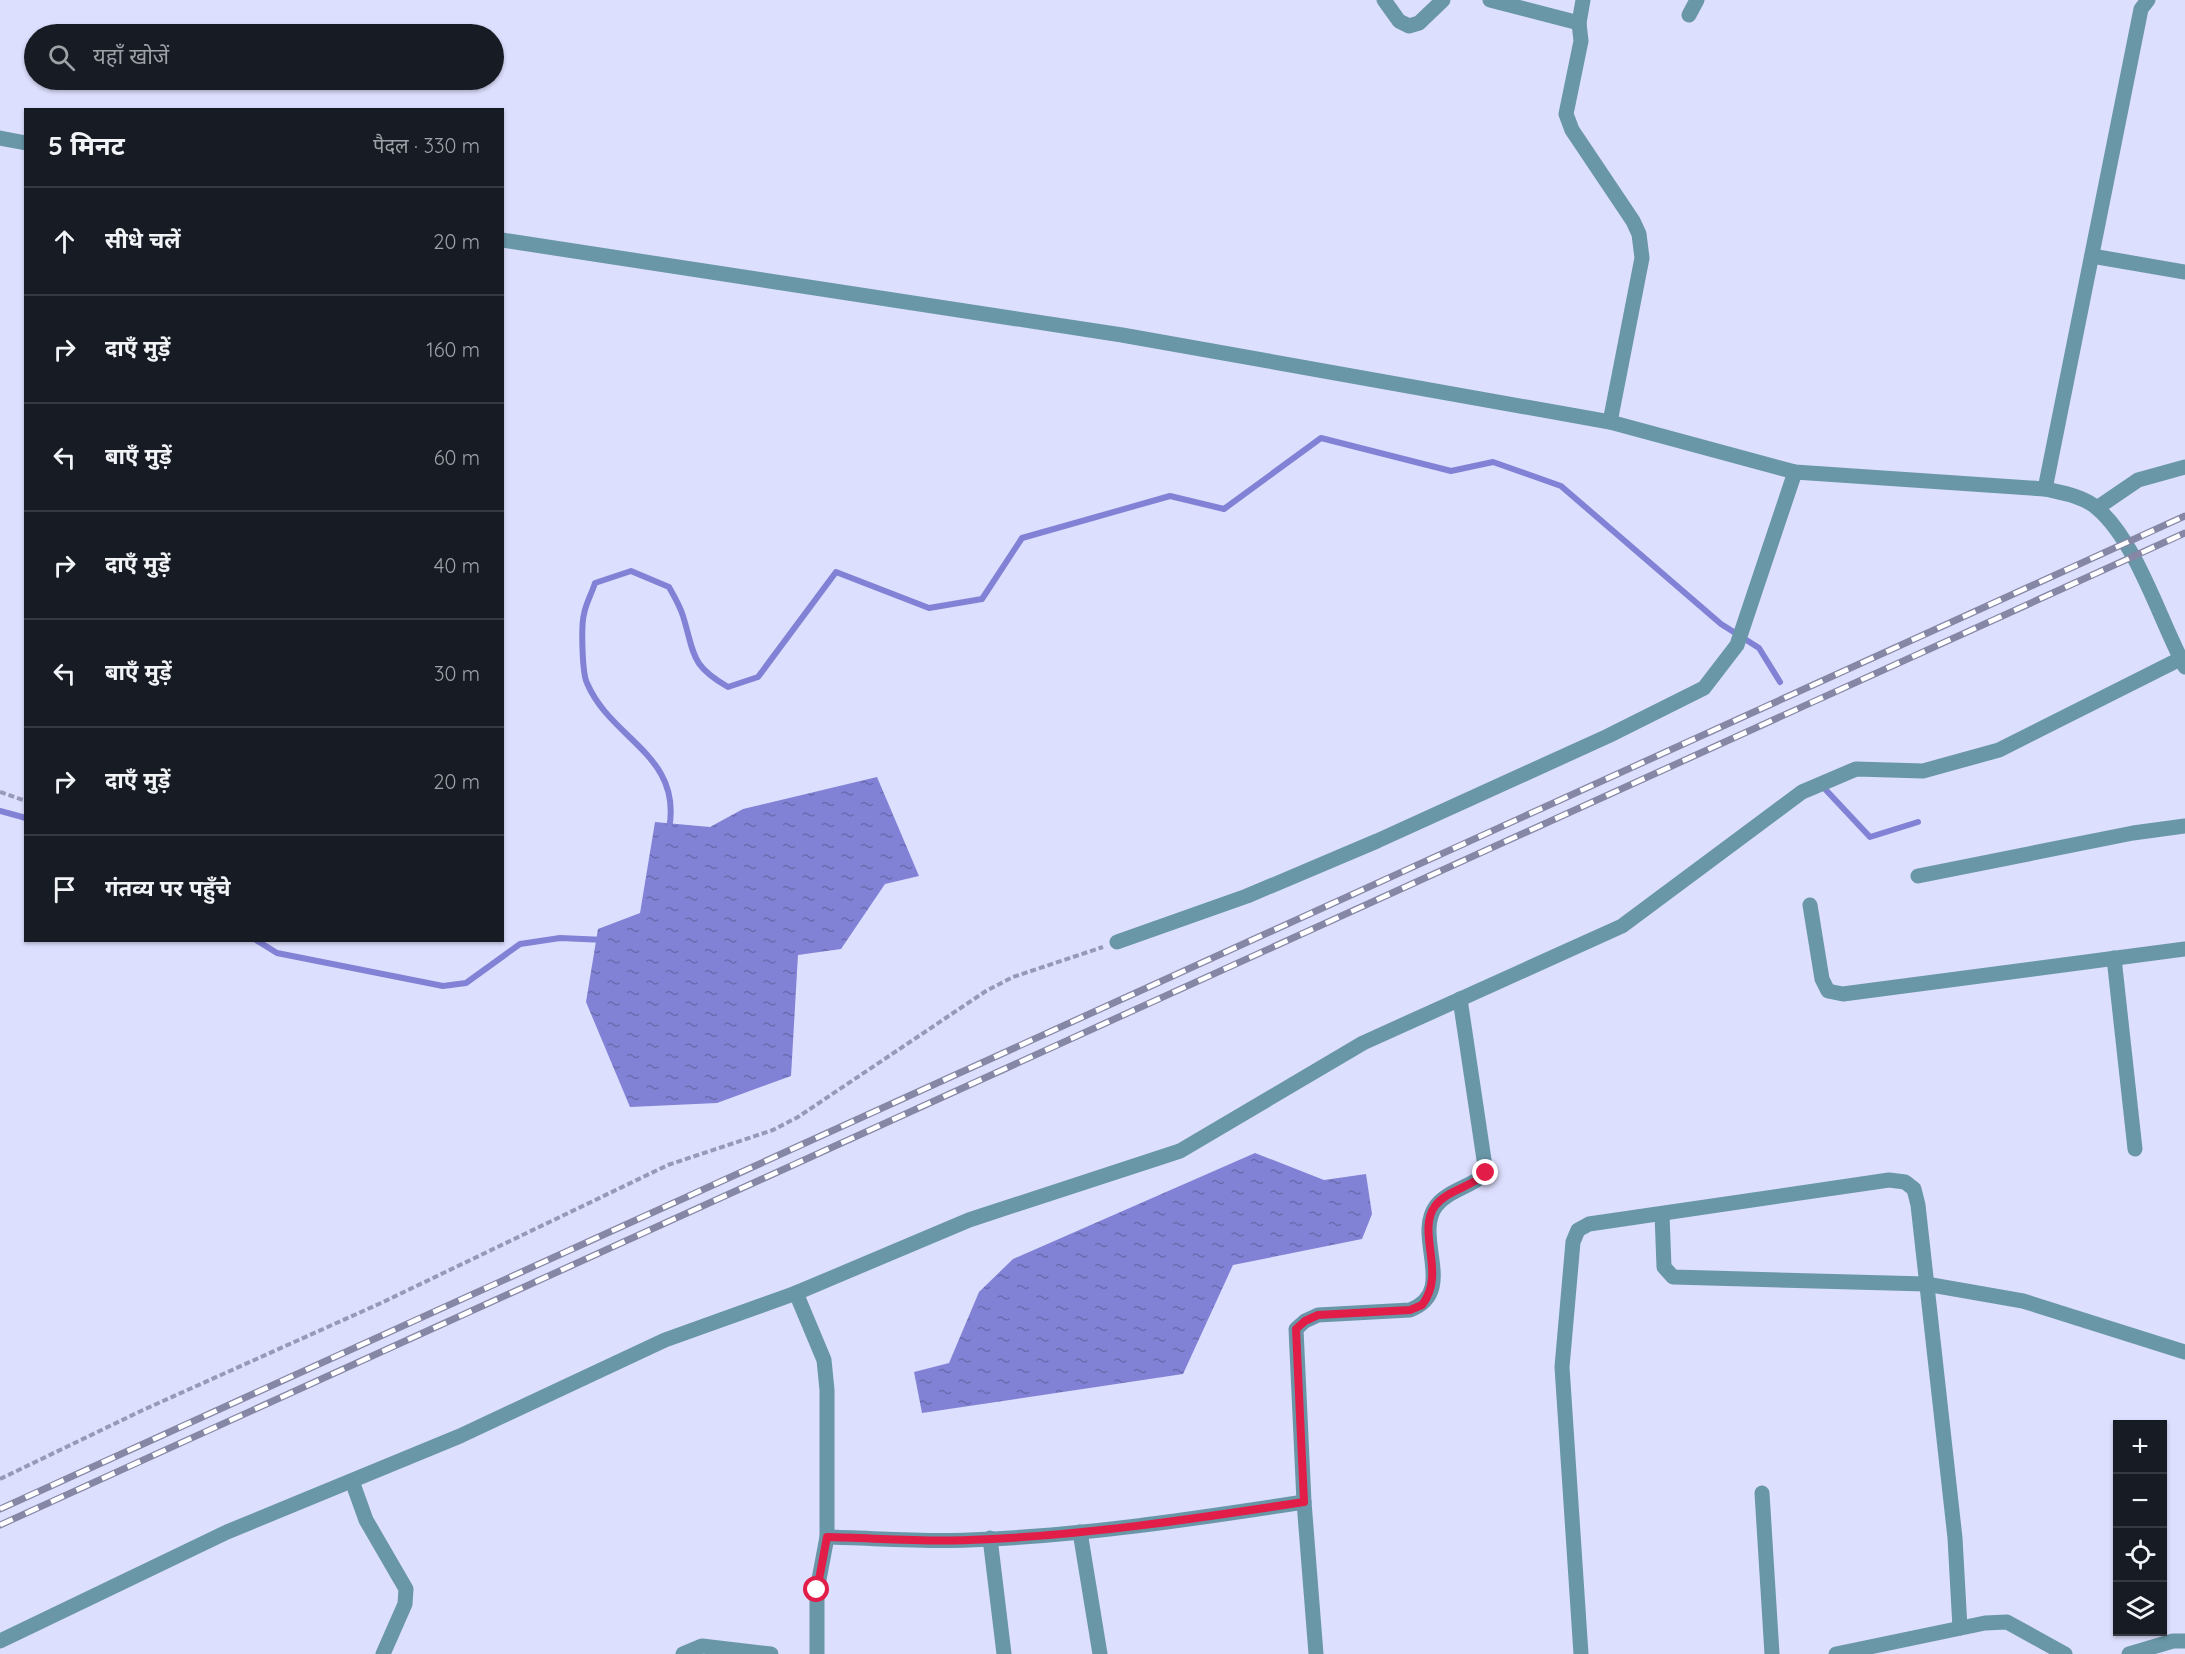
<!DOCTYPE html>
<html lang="hi">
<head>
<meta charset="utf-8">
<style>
  body { margin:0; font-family:Quicksand,"Noto Sans Devanagari",sans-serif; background:#242831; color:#f1f3f6 }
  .controls { position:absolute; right:18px; bottom:18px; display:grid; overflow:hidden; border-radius:0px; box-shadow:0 2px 4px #0004 }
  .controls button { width:54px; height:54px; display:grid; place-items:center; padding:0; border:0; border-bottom:2px solid #363941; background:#171b24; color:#f1f3f6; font:30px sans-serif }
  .stop { position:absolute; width:18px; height:18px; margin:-14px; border:4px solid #e11d48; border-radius:50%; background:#fff }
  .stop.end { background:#e11d48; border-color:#fff; box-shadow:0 2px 6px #0008 }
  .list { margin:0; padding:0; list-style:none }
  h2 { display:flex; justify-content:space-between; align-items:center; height:78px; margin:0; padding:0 24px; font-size:26px }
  h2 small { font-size:20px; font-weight:400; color:#9ea1a6 }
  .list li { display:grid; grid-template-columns:39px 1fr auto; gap:18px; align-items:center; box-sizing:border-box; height:108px; padding:0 24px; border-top:2px solid #363941 }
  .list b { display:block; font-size:22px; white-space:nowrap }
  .list em { font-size:20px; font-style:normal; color:#9ea1a6 }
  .icon { flex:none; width:33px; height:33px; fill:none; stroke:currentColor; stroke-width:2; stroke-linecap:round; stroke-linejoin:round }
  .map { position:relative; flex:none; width:2185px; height:1654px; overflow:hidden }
  .search { position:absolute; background:#171b24; box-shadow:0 2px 4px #0004; left:24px; top:24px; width:480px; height:66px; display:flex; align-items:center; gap:15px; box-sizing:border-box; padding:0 21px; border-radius:33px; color:#9ea1a6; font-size:22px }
  .panel { position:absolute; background:#171b24; box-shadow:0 2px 4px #0004; left:24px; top:108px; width:480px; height:834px; border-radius:0px }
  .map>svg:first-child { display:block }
  .water { fill:url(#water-ripples) }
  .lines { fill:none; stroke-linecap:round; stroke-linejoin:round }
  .stream { stroke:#8182d6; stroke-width:6 }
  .path { stroke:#9899b8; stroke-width:4; stroke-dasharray:6 3; stroke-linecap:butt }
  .minor { stroke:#6997a8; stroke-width:15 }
  .rail-casing { stroke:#8687a5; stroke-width:7 }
  .rail { stroke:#fff; stroke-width:4.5; stroke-dasharray:14; stroke-linecap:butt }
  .route { stroke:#e11d48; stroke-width:8 }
</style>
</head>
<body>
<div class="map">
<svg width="2185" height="1654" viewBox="0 0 2185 1654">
  <defs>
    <pattern id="water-ripples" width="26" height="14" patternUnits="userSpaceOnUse" patternTransform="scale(1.5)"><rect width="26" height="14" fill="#8182d6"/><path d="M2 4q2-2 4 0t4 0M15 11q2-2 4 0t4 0" fill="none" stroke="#6a6aaf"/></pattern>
  </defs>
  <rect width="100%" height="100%" fill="#dddffe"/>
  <g class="water">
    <path d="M 877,777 L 919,876 L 885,884 L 841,949 L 798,955 L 791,1076 L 717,1103 L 630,1107 L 586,1002 L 598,929 L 640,913 L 655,822 L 710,827 L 743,809 Z"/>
    <path d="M 1255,1153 L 1324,1180 L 1366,1174 L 1372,1214 L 1362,1239 L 1233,1265 L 1183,1374 L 922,1413 L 914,1372 L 949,1363 L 979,1292 L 1013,1259 Z"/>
  </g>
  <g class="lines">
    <g class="stream">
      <path d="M 1825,789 L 1870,837 L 1918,822"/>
      <path d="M 0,811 L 26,818"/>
      <path d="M 669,829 C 683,755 611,740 587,683 C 582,673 581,625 584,614 C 586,603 592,593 595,583 L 631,571 L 669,587 C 674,596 680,606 683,616 C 695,655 690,665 728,687 L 758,677 L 836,572 L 929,608 L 982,599 L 1022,538 L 1170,496 L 1224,509 L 1321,438 L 1451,471 L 1493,462 L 1561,486 L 1721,624 L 1759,648 L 1780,682"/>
      <path d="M 256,940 L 277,953 L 443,986 L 466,983 L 520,944 L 560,938 L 605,940"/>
    </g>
    <g class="path">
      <path d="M 0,792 L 26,801"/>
      <path d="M 0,1479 L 143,1410 L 381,1303 L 668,1165 L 773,1130 L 798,1117 L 986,991 L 1013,977 L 1103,947"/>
    </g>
    <g class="minor">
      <path d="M 1384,0 L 1399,21 L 1409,26 L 1419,23 L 1443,0"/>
      <path d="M 1490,0 L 1579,23 L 1581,41 L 1566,114 L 1572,130 L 1633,221 L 1639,234 L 1642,258 L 1610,422"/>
      <path d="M 1689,15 L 1697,0"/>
      <path d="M 1579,23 L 1583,0"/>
      <path d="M 0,138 L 26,143"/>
      <path d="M 502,240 L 1122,335 L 1610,422 L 1795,472 L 2045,489 C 2063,493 2083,496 2097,508 C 2137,542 2160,621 2185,667"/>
      <path d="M 2092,256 L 2185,272"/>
      <path d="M 2045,489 L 2141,9 L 2148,0"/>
      <path d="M 2097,508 L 2138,480 L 2185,467"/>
      <path d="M 1918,876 L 2133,833 L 2185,826"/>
      <path d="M 1810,905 L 1822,979 L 1828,991 L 1843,994 L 2185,949"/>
      <path d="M 1117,942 L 1247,896 L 1377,841 L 1608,736 L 1704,688 L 1737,645 L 1795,472"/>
      <path d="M 2114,958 L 2135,1149"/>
      <path d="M 1662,1214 L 1664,1267 L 1673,1277 L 1926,1284 L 2023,1301 L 2185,1352"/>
      <path d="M 796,1293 L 824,1360 L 827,1390 L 827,1537 L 817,1590 L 817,1654"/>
      <path d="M 352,1481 L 366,1520 L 406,1589 L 405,1604 L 383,1654"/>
      <path d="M 1762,1493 L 1772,1654"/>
      <path d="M 1080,1532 L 1100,1654"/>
      <path d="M 827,1537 C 874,1538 922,1542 969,1540 C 1082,1536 1193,1519 1304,1502"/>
      <path d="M 990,1538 L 1004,1654"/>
      <path d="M 0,1641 L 227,1532 L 460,1436 L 665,1340 L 796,1293 L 969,1220 L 1180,1151 L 1363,1043 L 1622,926 L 1802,792 L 1856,769 L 1923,771 L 1999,750 L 2180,659"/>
      <path d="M 683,1654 L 702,1646 L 771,1654"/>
      <path d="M 1316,1654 L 1304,1502 L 1296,1329 L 1305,1321 L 1318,1315 L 1410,1310 C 1458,1292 1413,1237 1436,1206 C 1448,1190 1472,1187 1486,1173 L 1460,999"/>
      <path d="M 1581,1654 L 1562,1367 L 1573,1242 L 1578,1230 L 1589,1224 L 1889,1180 L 1905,1182 L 1914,1189 L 1918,1205 L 1955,1538 L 1960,1628"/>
      <path d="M 1836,1654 L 1985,1623 L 2007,1622 L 2065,1654"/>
      <path d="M 2129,1654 L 2173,1641 L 2185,1641"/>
    </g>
    <g class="rail-casing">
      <g id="rail">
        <path d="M 0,1509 L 2185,516"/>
        <path d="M 0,1525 L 2185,533"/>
      </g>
    </g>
    <use href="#rail" class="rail"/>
  </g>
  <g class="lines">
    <path class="route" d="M 817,1590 L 827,1537 C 874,1538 922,1542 969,1540 C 1082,1536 1193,1519 1304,1502 L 1296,1329 L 1305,1321 L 1318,1315 L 1410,1310 L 1422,1305 C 1447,1274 1416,1232 1435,1206 C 1447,1190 1472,1187 1486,1173"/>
  </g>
</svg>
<div class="controls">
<button>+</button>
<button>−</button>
<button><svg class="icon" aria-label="locate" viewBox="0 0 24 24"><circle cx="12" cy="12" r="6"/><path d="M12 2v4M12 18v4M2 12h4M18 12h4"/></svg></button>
<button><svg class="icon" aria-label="layers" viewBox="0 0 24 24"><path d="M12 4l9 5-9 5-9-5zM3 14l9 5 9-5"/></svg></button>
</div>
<div class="stop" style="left:817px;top:1590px"></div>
<div class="stop end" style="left:1486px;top:1173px"></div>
<div class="search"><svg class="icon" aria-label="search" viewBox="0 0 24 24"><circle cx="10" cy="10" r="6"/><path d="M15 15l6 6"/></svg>यहाँ खोजें</div>
<section class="panel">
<h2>5 मिनट<small>पैदल · 330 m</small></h2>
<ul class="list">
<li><svg class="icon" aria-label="ahead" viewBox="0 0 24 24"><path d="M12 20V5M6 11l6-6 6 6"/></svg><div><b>सीधे चलें</b></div><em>20 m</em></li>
<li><svg class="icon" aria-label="right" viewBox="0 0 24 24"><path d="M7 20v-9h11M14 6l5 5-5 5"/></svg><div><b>दाएँ मुड़ें</b></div><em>160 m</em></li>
<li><svg class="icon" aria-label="left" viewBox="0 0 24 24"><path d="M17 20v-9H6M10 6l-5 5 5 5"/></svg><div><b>बाएँ मुड़ें</b></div><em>60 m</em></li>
<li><svg class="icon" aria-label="right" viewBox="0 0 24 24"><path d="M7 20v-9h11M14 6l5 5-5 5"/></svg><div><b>दाएँ मुड़ें</b></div><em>40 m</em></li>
<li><svg class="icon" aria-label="left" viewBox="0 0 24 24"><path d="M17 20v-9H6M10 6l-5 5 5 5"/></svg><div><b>बाएँ मुड़ें</b></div><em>30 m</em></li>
<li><svg class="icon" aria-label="right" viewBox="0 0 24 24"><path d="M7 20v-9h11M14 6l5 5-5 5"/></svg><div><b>दाएँ मुड़ें</b></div><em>20 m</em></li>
<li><svg class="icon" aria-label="arrive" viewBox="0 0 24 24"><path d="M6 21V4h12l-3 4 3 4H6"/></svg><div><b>गंतव्य पर पहुँचे</b></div></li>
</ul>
</section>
</div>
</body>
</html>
